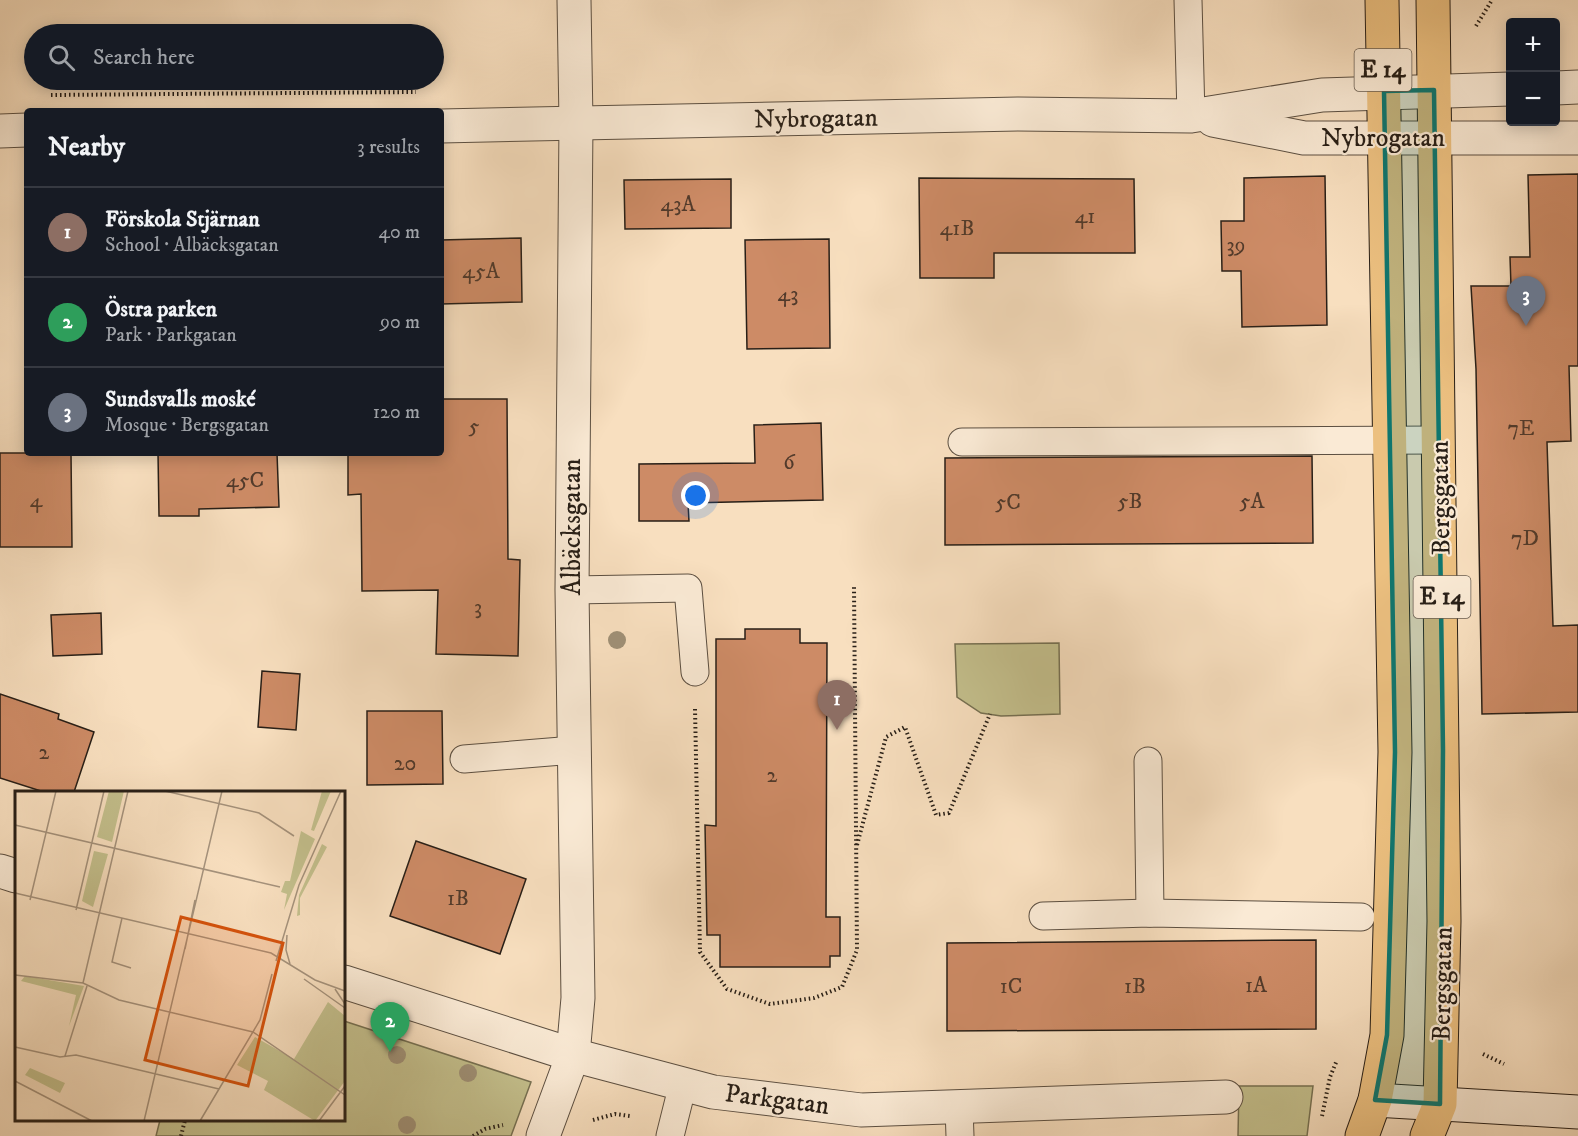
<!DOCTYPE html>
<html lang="en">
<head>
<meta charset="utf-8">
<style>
  body { margin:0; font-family:"IM FELL DW Pica",serif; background:#242831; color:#f1f3f6 }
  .controls { position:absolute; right:18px; top:18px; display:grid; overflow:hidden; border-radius:6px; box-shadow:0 3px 15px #0003 }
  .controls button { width:54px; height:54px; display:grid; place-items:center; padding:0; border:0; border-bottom:2px solid #363941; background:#171b24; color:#f1f3f6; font:30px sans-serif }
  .you { position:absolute; left:696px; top:496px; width:21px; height:21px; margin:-15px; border:4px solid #fff; border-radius:50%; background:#1a73e8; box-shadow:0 0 0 9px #1a73e833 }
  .badge { display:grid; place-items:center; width:39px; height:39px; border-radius:50%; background:#db2777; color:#fff; font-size:20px; font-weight:700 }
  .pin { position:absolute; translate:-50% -50px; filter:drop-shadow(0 2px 3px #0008) }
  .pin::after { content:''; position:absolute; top:32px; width:21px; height:18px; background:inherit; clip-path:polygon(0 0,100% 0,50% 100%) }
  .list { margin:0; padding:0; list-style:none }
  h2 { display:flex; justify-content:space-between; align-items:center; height:78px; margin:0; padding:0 24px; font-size:26px }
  h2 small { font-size:20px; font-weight:400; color:#9ea1a6 }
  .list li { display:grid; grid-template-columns:39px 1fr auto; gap:18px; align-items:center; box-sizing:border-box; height:90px; padding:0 24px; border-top:2px solid #363941 }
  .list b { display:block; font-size:22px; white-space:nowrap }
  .list p { margin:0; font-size:20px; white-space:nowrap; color:#9ea1a6 }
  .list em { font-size:20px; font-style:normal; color:#9ea1a6 }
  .icon { flex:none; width:33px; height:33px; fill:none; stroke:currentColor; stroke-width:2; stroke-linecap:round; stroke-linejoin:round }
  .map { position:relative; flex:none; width:1578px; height:1136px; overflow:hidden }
  .search { position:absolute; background:#171b24; box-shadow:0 3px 15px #0003; left:24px; top:24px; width:420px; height:66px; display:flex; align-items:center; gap:15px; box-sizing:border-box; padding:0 21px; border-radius:33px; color:#9ea1a6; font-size:22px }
  .panel { position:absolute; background:#171b24; box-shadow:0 3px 15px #0003; left:24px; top:108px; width:420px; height:348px; border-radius:6px }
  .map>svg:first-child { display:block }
  .green { fill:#c4c08d; stroke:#767052; stroke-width:1.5 }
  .building { fill:#cd8b66; stroke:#281f17; stroke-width:1.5 }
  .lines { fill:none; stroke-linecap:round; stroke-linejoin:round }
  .lane-casing { stroke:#5c4f41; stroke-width:29 }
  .street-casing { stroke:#5c4f41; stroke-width:35 }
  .secondary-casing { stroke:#281f17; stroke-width:35 }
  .highway-casing { stroke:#281f17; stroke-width:35 }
  .path { stroke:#281f17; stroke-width:4; stroke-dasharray:1.5 3; stroke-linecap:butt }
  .lane { stroke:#faead5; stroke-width:27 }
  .street { stroke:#faead5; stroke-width:33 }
  .secondary { stroke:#faead5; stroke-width:33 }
  .highway { stroke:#ecc080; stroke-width:33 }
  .tree { fill:#9f9076 }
  .marked { fill:#0f766e; fill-opacity:0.2; stroke:#0f766e; stroke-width:4.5; stroke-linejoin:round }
  .labels { text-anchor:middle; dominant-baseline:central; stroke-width:4.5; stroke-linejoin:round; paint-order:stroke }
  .number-label { font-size:22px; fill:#513a2b }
  .shield { fill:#faead5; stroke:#675c50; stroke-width:1.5 }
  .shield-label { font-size:24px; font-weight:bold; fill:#281f17 }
  .street-label { font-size:26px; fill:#281f17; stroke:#faead5 }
  .inset-road { fill:none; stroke:#a5927c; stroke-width:1.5 }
  .view { fill:#d5530d; fill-opacity:0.15; stroke:#d5530d; stroke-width:3 }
  .inset-edge { fill:none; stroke:#281f17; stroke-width:3 }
</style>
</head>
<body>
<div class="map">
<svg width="1578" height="1136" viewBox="0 0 1578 1136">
  <rect width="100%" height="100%" fill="#f8dfbf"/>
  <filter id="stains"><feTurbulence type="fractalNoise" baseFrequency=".00333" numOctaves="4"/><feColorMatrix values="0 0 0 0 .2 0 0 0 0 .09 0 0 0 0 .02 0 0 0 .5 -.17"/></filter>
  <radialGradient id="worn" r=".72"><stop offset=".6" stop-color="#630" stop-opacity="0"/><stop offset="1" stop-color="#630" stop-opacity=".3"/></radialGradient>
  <g class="green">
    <path d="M 1059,643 L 1060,714 L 1001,716 L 981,713 L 957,697 L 955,644 Z"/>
    <path d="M 344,1021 L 531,1082 L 511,1136 L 156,1136 L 160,1120 L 344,1120 Z"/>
    <path d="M 1239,1086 L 1313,1086 L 1307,1136 L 1238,1136 Z"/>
  </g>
  <g class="building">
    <path d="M 1578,174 L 1578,366 L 1569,366 L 1571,441 L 1547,442 L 1553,626 L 1578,625 L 1578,712 L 1482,714 L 1476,369 L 1471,286 L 1511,286 L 1510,257 L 1530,257 L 1528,175 Z"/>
    <path d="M 1325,176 L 1327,325 L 1242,327 L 1241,271 L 1222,271 L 1221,221 L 1244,221 L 1244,178 Z"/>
    <path d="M 919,178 L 1134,179 L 1135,253 L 994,253 L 994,278 L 920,278 Z"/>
    <path d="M 731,179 L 731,228 L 625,229 L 624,180 Z"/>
    <path d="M 521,238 L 522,302 L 441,304 L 441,240 Z"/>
    <path d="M 829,239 L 830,348 L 747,349 L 745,240 Z"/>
    <path d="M 441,399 L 507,399 L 508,559 L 520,560 L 518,656 L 436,654 L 438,590 L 362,591 L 361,494 L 348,495 L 348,453 L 441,453 Z"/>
    <path d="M 821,423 L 823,500 L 688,503 L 689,521 L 639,521 L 639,464 L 755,463 L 754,425 Z"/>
    <path d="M 0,453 L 71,453 L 72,547 L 0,547 Z"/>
    <path d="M 158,453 L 277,453 L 279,507 L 199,509 L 199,516 L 159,516 Z"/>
    <path d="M 1312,456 L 1313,543 L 945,545 L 945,458 Z"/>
    <path d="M 101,613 L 102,654 L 53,656 L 51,615 Z"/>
    <path d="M 745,629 L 800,629 L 800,643 L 827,643 L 826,917 L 840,917 L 840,956 L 830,956 L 830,967 L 720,967 L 720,935 L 707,935 L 705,825 L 716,826 L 716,639 L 745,639 Z"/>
    <path d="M 262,671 L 300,674 L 296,730 L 258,727 Z"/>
    <path d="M 0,694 L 59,714 L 58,719 L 94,732 L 74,792 L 44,792 L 0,778 Z"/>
    <path d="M 367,711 L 442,711 L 443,784 L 367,785 Z"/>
    <path d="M 416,841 L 526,879 L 500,954 L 390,916 Z"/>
    <path d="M 1316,940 L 1316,1029 L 947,1031 L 947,943 Z"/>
  </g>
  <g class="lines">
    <g class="lane-casing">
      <g id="lane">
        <path d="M 1188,0 L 1191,116"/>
        <path d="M 962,442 L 1440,440"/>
        <path d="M 572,590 L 688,588 L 695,672"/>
        <path d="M 464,759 L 574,750"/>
        <path d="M 1148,761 L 1150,913"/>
        <path d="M 1043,916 L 1150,913 L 1361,917"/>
        <path d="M 959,1108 L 960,1136"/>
        <path d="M 670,1136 L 683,1084"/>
      </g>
    </g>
    <g class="street-casing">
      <g id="street">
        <path d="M 1556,88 L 1578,87"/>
        <path d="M 1213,120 L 1304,138 L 1578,138"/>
        <path d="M 441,126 L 1018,114 L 1191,116 L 1322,95 L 1510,89"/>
        <path d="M 0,131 L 27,130"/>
        <path d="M 0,871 L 16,876"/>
        <path d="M 344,982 L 573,1055 L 713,1092 L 861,1110 L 1226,1097"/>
        <path d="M 543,1136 L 573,1055 L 578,998 L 572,590 L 576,122 L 574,0"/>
      </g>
    </g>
    <g class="secondary-casing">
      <path id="secondary" d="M 1375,1100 L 1578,1112"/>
    </g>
    <g class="highway-casing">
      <g id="highway">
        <path d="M 1362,1136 L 1375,1100 L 1387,1035 L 1395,752 L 1382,0"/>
        <path d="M 1427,1136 L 1440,1104 L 1444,921 L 1433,0"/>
      </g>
    </g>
    <g class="path">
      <path d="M 1476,26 L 1492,0"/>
      <path d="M 51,95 L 416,92"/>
      <path d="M 695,709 L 700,952 L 727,989 L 770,1004 L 814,998 L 842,987 L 857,950 L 854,587"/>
      <path d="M 857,845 L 886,737 L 905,727 L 936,815 L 949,813 L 990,714"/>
      <path d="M 1483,1054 L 1504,1064"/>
      <path d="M 1322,1116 L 1330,1077 L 1337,1060"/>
      <path d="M 593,1120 L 615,1114 L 630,1116"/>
      <path d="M 181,1136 L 185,1120"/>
      <path d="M 473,1136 L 485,1129 L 503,1125"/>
    </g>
    <use href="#lane" class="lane"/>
    <use href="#street" class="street"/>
    <use href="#secondary" class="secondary"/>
    <use href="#highway" class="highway"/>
  </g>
  <g class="tree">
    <circle cx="617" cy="640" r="9"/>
    <circle cx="397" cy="1055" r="9"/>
    <circle cx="468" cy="1073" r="9"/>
    <circle cx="407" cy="1125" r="9"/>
  </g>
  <path class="marked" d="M 1434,90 L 1443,750 L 1440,1104 L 1375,1100 L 1387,1035 L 1395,752 L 1384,91 Z"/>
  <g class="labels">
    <g class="number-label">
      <text x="678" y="204">43A</text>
      <text x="1085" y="216">41</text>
      <text x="957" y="228">41B</text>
      <text x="1236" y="245">39</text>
      <text x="481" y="271">45A</text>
      <text x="788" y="294">43</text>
      <text x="474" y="426">5</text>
      <text x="1521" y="428">7E</text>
      <text x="789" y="462">6</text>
      <text x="245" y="480">45C</text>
      <text x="36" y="500">4</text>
      <text x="1130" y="501">5B</text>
      <text x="1252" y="501">5A</text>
      <text x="1008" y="502">5C</text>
      <text x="1525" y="538">7D</text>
      <text x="478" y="607">3</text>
      <text x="44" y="752">2</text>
      <text x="405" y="763">20</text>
      <text x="772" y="775">2</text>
      <text x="458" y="898">1B</text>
      <text x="1256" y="985">1A</text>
      <text x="1011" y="986">1C</text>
      <text x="1135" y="986">1B</text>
    </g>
    <g class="shield">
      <rect x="1354.5" y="49" width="57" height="42" rx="4.5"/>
      <rect x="1413.5" y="576" width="57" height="42" rx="4.5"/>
    </g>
    <g class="shield-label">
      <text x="1383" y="70">E 14</text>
      <text x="1442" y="597">E 14</text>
    </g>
    <g class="street-label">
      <text transform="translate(816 119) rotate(-1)">Nybrogatan</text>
      <text x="1383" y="138">Nybrogatan</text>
      <text transform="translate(1441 498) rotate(-91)">Bergsgatan</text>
      <text transform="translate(572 527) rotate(-90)">Albäcksgatan</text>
      <text transform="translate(1443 984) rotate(-89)">Bergsgatan</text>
      <text transform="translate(777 1100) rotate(7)">Parkgatan</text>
    </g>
  </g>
  <g transform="translate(15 791)">
    <rect width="330" height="330" fill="#f8dfbf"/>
    <path d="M 94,0 L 109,0 L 97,51 L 82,46 ZM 307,0 L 316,0 L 299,40 L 296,39 ZM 286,40 L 300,48 L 269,119 L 272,103 L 266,101 L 270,90 L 275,90 ZM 307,53 L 312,56 L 285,107 L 285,124 L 282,125 L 284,104 ZM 79,60 L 93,63 L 78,116 L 67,110 ZM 10,185 L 69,195 L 54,235 L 61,204 L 6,190 ZM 313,211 L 330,225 L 330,290 L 300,330 L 249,299 L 253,290 L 222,274 L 240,246 L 279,268 ZM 15,277 L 50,292 L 45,302 L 10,284 Z" fill="#c4c08d"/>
    <path class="inset-road" d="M 150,0 L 244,22 L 279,45M 0,34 L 265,96M 0,102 L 256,162 L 300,189 L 330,200M 15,109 L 41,0M 61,119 L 89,0M 107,127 L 97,171 L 116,177M 272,144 L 271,159 L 275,173M 170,158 L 180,109M 261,170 L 284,94 L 326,0M 0,184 L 68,192 L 104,209 L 238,241 L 330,304M 289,188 L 330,217M 68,192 L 113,0M 320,198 L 330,213M 0,256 L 45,266 L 61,264 L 204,298M 50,265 L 72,195M 0,290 L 77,330M 129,330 L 207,0M 185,330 L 245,229 L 257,183M 304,330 L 330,295"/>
    <path class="view" d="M 166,126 L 268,152 L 233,295 L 130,269 Z"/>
    <rect width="330" height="330" class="inset-edge"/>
  </g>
  <rect width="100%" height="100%" filter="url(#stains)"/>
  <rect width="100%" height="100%" fill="url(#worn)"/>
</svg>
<div class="controls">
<button>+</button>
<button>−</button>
</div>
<div class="you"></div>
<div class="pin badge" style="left:837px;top:730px;background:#8d6e63">1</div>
<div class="pin badge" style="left:390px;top:1052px;background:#2e9e5b">2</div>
<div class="pin badge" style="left:1526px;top:326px;background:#6b7280">3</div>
<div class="search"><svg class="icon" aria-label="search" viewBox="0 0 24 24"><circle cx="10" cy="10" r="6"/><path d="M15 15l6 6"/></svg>Search here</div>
<section class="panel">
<h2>Nearby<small>3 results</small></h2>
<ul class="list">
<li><span class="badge" style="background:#8d6e63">1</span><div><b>Förskola Stjärnan</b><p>School · Albäcksgatan</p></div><em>40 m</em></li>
<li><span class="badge" style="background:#2e9e5b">2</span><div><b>Östra parken</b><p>Park · Parkgatan</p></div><em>90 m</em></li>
<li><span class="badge" style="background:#6b7280">3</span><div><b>Sundsvalls moské</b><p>Mosque · Bergsgatan</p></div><em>120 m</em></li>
</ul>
</section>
</div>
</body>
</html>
